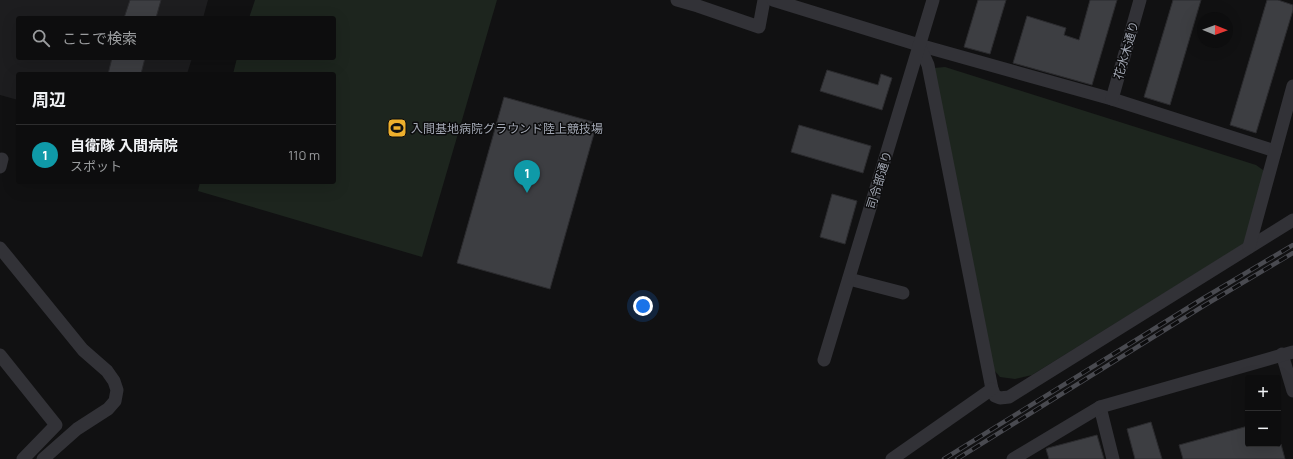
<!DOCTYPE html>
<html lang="ja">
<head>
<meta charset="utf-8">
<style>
  body { margin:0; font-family:Manrope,"Noto Sans JP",sans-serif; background:#161617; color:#f1f3f6 }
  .controls { position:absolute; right:12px; bottom:12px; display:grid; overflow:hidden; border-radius:4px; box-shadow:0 4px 16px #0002 }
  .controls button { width:36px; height:36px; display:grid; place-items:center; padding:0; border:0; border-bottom:1px solid #2d2d2e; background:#0d0d0e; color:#f1f3f6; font:20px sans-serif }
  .compass { position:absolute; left:1197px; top:12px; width:36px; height:36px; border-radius:50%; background:#0d0d0e; box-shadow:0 4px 16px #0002; rotate:91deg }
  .you { position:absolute; left:643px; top:306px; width:14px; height:14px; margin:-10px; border:3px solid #fff; border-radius:50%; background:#1a73e8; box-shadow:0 0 0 6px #1a73e833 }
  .badge { display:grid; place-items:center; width:26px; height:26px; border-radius:50%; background:#2563eb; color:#fff; font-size:13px; font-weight:700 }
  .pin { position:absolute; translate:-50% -33px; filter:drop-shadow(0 1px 2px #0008) }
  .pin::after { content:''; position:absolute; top:21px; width:14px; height:12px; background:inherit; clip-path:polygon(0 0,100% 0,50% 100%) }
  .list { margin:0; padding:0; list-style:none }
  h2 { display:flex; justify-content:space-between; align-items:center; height:52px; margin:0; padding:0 16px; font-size:17px }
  h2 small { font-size:13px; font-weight:400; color:#9a9c9e }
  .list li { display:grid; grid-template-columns:26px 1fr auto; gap:12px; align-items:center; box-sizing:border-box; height:60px; padding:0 16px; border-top:1px solid #2d2d2e }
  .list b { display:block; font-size:15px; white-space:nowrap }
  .list p { margin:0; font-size:13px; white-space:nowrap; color:#9a9c9e }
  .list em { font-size:13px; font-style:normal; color:#9a9c9e }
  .icon { flex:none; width:22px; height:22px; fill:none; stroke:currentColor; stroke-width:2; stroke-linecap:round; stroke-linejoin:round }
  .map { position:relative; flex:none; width:1293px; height:459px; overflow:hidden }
  .search { position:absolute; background:#0d0d0e; box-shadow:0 4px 16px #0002; left:16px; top:16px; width:320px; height:44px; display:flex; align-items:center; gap:10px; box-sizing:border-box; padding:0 14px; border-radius:4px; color:#9a9c9e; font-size:15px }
  .panel { position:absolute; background:#0d0d0e; box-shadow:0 4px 16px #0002; left:16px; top:72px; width:320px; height:112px; border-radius:4px }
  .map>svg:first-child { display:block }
  .built { fill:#1d1d1f }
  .green { fill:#1d251e }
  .building { fill:#3d3e42; stroke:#2b2b2e }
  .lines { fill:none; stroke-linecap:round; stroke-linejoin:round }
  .minor { stroke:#323237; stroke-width:13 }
  .rail-casing { stroke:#494a50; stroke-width:4.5 }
  .rail { stroke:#0c0c0d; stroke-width:3; stroke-dasharray:9; stroke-linecap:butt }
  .labels { text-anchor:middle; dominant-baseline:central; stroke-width:3; stroke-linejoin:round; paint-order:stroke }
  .street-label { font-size:12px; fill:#a2a7b3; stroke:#0c0c0d }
  .poi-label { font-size:12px; fill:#a2a7b3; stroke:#0c0c0d; text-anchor:start }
</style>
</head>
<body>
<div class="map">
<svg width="1293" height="459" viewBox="0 0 1293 459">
  <rect width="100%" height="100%" fill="#111112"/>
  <path class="built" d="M 0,0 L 208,0 L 203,18 L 18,18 L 18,58 L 192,58 L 187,74 L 18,74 L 18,100 L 0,95 Z"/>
  <g class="green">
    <path d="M 255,0 L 497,0 L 422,257 L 198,191 L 200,182 L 334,182 L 334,74 L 233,74 L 237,58 L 334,58 L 334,18 L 249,18 Z"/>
    <path d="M 945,67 L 1256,165 L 1263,170 L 1263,176 L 1245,243 L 1032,375 L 1015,379 L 1000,377 L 994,370 L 934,68 Z"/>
  </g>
  <g class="building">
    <path d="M 130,0 L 161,0 L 156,18 L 124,18 Z"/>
    <path d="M 978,0 L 1006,0 L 990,54 L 964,47 Z"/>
    <path d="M 1090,0 L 1117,0 L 1092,85 L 1013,63 L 1027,16 L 1066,28 L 1064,35 L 1079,40 Z"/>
    <path d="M 1173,0 L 1201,0 L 1170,105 L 1144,97 Z"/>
    <path d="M 1267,0 L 1278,0 L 1293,5 L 1293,10 L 1256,133 L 1230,125 Z"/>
    <path d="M 112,58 L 145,58 L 141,74 L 108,74 Z"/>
    <path d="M 827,70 L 878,85 L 881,74 L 892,78 L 882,110 L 820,91 Z"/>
    <path d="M 504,97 L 597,123 L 550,289 L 457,263 Z"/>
    <path d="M 799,125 L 871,146 L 863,173 L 791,152 Z"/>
    <path d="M 832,194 L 857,201 L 845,244 L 820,237 Z"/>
    <path d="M 1151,422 L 1162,459 L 1135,459 L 1127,429 Z"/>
    <path d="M 1248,426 L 1248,444 L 1281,444 L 1285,459 L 1183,459 L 1179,445 Z"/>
    <path d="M 1097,435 L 1104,459 L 1049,459 L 1046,449 L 1048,448 Z"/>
  </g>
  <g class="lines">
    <g class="minor">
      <path d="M 677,0 L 698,6 L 759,27 L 764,0"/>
      <path d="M 773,0 L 919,45 L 1112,99 L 1275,151"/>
      <path d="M 919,45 L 928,65 L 992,389 L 995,396 L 1000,398 L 1009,397 L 1293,220"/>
      <path d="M 1112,99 L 1140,0"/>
      <path d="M 0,167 L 2,159"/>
      <path d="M 1249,247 L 1293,86"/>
      <path d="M 0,248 L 83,350 L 107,371 L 114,381 L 117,390 L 115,401 L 108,409 L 77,429 L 43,459"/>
      <path d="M 849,279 L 903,293"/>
      <path d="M 1282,354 L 1293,391"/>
      <path d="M 0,355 L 56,425 L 23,459"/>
      <path d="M 824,360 L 933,0"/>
      <path d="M 1100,407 L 1113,459"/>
      <path d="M 892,459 L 992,389"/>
      <path d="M 1013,459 L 1100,407 L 1293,352"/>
    </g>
    <g class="rail-casing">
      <g id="rail">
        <path d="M 944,459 L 1202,299 L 1293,245"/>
        <path d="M 957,459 L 1205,305 L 1293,253"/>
      </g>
    </g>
    <use href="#rail" class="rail"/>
  </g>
  <defs>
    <g id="stadium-square" transform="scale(1)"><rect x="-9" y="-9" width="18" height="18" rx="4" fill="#eeb02d" stroke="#0c0c0d"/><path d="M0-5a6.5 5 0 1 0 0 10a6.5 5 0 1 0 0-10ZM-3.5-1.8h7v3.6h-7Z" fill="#111"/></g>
  </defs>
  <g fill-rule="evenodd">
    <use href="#stadium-square" x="397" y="128"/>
  </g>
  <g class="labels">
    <g class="street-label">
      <text transform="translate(1126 50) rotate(-74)">花水木通り</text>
      <text transform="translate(879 180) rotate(-73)">司令部通り</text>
    </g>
    <g class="poi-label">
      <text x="411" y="128">入間基地病院グラウンド陸上競技場</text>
    </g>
  </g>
</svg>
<div class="controls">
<button>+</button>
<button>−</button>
</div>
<svg class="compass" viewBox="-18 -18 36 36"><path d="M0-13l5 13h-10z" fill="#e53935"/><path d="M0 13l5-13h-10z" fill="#9a9c9e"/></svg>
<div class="you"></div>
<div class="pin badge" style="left:527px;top:193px;background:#0f9aa8">1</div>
<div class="search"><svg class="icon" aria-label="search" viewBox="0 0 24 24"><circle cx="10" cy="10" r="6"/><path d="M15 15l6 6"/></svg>ここで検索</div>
<section class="panel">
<h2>周辺<small></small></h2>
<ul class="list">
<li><span class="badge" style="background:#0f9aa8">1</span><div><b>自衛隊 入間病院</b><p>スポット</p></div><em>110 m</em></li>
</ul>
</section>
</div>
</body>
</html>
